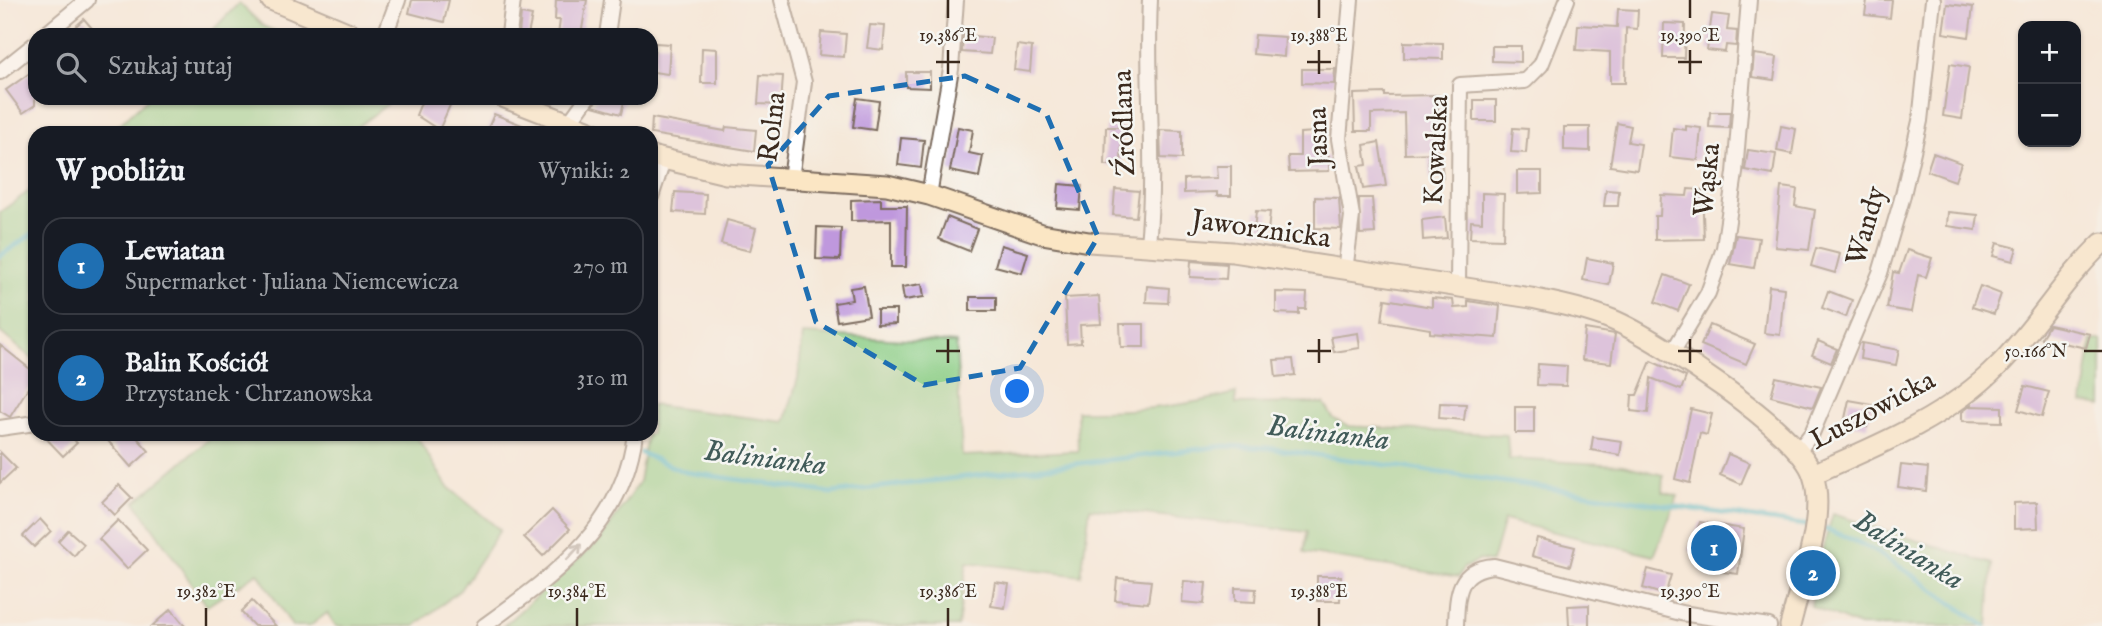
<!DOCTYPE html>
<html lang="pl">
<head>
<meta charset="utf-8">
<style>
  body { margin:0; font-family:"IM FELL English",serif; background:#242831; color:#f1f3f6 }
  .controls { position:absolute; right:21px; top:21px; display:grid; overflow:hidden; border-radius:14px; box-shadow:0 2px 5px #0004 }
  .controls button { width:63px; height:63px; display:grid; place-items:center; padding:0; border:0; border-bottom:2px solid #363941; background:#171b24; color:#f1f3f6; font:35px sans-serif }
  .you { position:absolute; left:1018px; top:392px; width:24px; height:24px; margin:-18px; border:5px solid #fff; border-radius:50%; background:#1a73e8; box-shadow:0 0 0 10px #1a73e833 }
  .badge { display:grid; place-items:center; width:46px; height:46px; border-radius:50%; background:#1f6fb2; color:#fff; font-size:23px; font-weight:700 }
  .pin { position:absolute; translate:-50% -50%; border:4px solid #fff; box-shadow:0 2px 7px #0006 }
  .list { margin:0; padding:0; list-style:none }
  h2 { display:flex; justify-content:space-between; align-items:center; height:91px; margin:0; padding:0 28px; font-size:30px }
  h2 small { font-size:23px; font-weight:400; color:#9ea1a6 }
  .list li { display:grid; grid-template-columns:46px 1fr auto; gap:21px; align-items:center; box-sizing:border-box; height:98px; margin:0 14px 14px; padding:0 14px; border:2px solid #363941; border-radius:21px }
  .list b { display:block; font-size:26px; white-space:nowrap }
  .list p { margin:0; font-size:23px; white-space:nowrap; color:#9ea1a6 }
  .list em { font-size:23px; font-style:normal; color:#9ea1a6 }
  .icon { flex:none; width:38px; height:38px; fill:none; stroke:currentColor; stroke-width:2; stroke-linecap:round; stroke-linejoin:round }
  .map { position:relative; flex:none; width:2102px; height:626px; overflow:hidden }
  .search { position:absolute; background:#171b24; box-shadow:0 2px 5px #0004; left:28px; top:28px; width:630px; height:77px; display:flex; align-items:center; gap:18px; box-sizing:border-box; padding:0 24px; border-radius:21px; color:#9ea1a6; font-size:26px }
  .panel { position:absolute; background:#171b24; box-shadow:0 2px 5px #0004; left:28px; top:126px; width:630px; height:315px; border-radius:21px }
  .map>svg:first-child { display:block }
  .green { fill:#8dce86; stroke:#647c52; stroke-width:2 }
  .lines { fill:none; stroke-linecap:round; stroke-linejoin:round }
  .stream { stroke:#4bb7c6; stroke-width:5 }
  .building { fill:#bf98dd }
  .street-casing { stroke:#7c6c5f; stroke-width:18 }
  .secondary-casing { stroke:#7c6c5f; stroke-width:23 }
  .street { stroke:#fff; stroke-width:14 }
  .secondary { stroke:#fbe6c4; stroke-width:19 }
  .oneway { stroke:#a79f9a }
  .marked { fill:none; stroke:#1f6fb2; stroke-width:5; stroke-dasharray:14 9; stroke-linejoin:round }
  .ticks { fill:none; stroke:#3b2a1e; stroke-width:2.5 }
  .labels { text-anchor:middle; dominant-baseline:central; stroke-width:5; stroke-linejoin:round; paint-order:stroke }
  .street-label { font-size:28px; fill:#3b2a1e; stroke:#f6f6f2 }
  .water-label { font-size:30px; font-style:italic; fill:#415b59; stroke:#f6f6f2 }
  .ticks-label { font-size:18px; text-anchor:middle; fill:#3b2a1e; stroke:#f6f6f2; stroke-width:5; stroke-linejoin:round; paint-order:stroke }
</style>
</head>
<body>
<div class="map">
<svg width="2102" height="626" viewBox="0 0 2102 626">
  <rect width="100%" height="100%" fill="#f6f6f2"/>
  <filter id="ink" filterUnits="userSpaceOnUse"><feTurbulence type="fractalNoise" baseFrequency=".0143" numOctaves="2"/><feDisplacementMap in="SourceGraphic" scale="14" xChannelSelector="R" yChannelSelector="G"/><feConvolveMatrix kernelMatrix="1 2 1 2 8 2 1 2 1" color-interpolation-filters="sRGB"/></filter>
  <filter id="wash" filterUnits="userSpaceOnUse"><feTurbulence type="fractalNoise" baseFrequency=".00686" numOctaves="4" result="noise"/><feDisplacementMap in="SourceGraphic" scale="28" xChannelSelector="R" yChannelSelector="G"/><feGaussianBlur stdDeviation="1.57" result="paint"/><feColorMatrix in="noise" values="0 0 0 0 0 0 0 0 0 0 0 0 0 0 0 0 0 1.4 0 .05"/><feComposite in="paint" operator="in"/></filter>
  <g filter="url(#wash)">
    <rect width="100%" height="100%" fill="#f5e8d8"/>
    <g class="green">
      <path d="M 239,3 L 263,26 L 283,35 L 208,35 Z"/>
      <path d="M 148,98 L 396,98 L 349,133 L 110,133 Z"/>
      <path d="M 35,187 L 35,361 L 0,332 L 0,212 Z"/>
      <path d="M 803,334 L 956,343 L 962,456 L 1078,451 L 1077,411 C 1132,412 1183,407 1236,393 L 1236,404 L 1324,403 L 1333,418 L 1347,426 L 1507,435 L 1509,459 L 1623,465 L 1663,475 L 1662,492 L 1678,496 L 1654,556 L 1504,520 L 1492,562 L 1480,560 L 1463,568 L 1459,577 L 1304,553 L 1307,532 L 1090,508 L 1081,576 L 967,562 L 958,626 L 503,626 L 601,539 L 639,482 L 647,434 L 651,434 L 651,405 L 785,422 L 798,378 Z"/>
      <path d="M 2092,340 L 2102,340 L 2102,406 L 2083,403 Z"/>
      <path d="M 215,434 L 415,434 L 447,486 L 500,530 L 460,590 L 415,626 L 336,626 L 327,613 L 310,626 L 292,626 L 258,573 L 207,606 L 135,502 Z"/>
      <path d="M 1833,514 L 1992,564 L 1988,626 L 1859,626 L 1811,606 L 1819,560 Z"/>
    </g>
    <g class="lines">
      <g class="stream">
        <path d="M 0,256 L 35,232"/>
        <path d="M 641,453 L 685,472 L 831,493 L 1224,446 L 1268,448 L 1811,526"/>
        <path d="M 1820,528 C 1872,540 1940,596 1985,626"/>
      </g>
    </g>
    <g id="blocks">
      <g class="building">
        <path d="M 412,0 L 449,0 L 444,22 L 409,13 Z"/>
        <path d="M 556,0 L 587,0 L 581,35 L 558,35 L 560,20 L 555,20 Z"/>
        <path d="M 1867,0 L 1892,0 L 1890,18 L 1865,15 Z"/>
        <path d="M 1947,4 L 1973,7 L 1969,37 L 1943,33 Z"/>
        <path d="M 1618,9 L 1638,10 L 1637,29 L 1626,28 L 1625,83 L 1610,83 L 1610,52 L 1576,50 L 1578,25 L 1617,27 Z"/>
        <path d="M 521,14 L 532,16 L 528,35 L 519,35 Z"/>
        <path d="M 1712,14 L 1729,16 L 1727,30 L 1737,31 L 1736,46 L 1726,45 L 1725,52 L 1707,50 Z"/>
        <path d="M 84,19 L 98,35 L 66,35 Z"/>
        <path d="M 1664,23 L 1685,24 L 1684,58 L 1663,58 Z"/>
        <path d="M 870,25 L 885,26 L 883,50 L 867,48 Z"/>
        <path d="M 821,32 L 846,34 L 844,57 L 819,55 Z"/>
        <path d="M 963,35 L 992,38 L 990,54 L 962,52 Z"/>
        <path d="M 1255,35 L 1285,37 L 1284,57 L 1253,54 Z"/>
        <path d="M 1404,42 L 1443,43 L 1443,59 L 1404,58 Z"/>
        <path d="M 655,43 L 670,44 L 668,74 L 653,72 Z"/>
        <path d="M 1017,45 L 1032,47 L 1030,72 L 1014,70 Z"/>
        <path d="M 1492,46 L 1521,46 L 1521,62 L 1492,61 Z"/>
        <path d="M 702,48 L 717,49 L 717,83 L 701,83 Z"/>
        <path d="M 1754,54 L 1777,57 L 1774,80 L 1752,77 Z"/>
        <path d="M 1950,64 L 1969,67 L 1962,119 L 1943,116 Z"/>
        <path d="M 1302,69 L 1335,69 L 1334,84 L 1302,83 Z"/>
        <path d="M 906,72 L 930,72 L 930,88 L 906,87 Z"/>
        <path d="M 30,73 L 35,80 L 35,105 L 23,113 L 6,90 Z"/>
        <path d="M 760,75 L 783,76 L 781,105 L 758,104 Z"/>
        <path d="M 1385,93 L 1385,96 L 1438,95 L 1438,153 L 1405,154 L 1404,113 L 1371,114 L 1371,131 L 1355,131 L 1354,94 Z"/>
        <path d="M 423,98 L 440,98 L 451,103 L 439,130 L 416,115 Z"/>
        <path d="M 597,98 L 625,98 L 621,114 L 593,106 Z"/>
        <path d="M 857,98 L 879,101 L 875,130 L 853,127 Z"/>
        <rect x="1474" y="100" width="22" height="21"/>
        <path d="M 1710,112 L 1730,112 L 1729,128 L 1709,127 Z"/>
        <path d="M 494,114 L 540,132 L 539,133 L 486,133 Z"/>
        <path d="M 652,118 L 725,131 L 726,127 L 756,130 L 754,151 L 651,134 Z"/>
        <path d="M 1617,123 L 1631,126 L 1628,142 L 1641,144 L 1637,170 L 1610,166 Z"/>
        <path d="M 1686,126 L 1701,128 L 1698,160 L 1670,157 L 1673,128 L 1686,130 Z"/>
        <path d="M 1781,126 L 1796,129 L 1792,154 L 1777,151 Z"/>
        <path d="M 958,127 L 973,130 L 969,153 L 983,156 L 979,177 L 950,171 Z"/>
        <path d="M 1106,127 L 1122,127 L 1121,165 L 1105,165 Z"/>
        <path d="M 1564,127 L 1590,127 L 1590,151 L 1564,150 Z"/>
        <path d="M 1513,128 L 1528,129 L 1526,153 L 1511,152 Z"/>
        <path d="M 1160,130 L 1182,131 L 1182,159 L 1161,158 Z"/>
        <path d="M 1316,132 L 1316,156 L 1329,156 L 1329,171 L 1289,172 L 1288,156 L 1300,156 L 1300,133 Z"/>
        <path d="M 901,138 L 924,140 L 921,168 L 898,165 Z"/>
        <path d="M 1379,142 L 1386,186 L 1363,189 L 1359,166 L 1367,165 L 1364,145 Z"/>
        <path d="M 1748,150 L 1776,154 L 1773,175 L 1745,170 Z"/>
        <path d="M 1933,153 L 1961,163 L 1955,181 L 1927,171 Z"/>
        <path d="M 1441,157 L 1443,178 L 1430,179 L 1428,158 Z"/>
        <path d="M 1216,166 L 1231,166 L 1231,196 L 1217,196 L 1217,192 L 1184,193 L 1184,179 L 1217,178 Z"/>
        <path d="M 1517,171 L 1542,171 L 1542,193 L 1517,194 Z"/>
        <path d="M 1059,184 L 1082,186 L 1080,210 L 1057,208 Z"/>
        <path d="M 1781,187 L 1797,189 L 1795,206 L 1815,210 L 1809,250 L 1775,247 Z"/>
        <path d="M 1115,189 L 1139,191 L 1136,217 L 1113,215 Z"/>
        <path d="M 1688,189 L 1702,190 L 1704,239 L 1655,240 L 1655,216 L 1660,216 L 1661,195 L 1687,196 Z"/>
        <path d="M 1606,190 L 1619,191 L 1618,206 L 1604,206 Z"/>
        <path d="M 675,192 L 706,194 L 705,214 L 673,212 Z"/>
        <path d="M 1482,193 L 1504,194 L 1503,239 L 1470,238 L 1471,221 L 1482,222 Z"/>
        <path d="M 1315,197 L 1339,198 L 1341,229 L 1315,228 Z"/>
        <path d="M 1359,198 L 1372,198 L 1375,233 L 1360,234 Z"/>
        <path d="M 881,199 L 881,206 L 907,206 L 906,267 L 891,267 L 891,220 L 851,221 L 851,200 Z"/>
        <path d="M 1256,211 L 1270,212 L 1268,232 L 1254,231 Z"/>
        <path d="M 1948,212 L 1978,215 L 1976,230 L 1947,226 Z"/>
        <path d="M 947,217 L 977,229 L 969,251 L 939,239 Z"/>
        <path d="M 1445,217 L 1447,238 L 1423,240 L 1422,220 Z"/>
        <path d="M 727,220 L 756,228 L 750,251 L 721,244 Z"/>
        <path d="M 817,227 L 841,228 L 840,260 L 816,259 Z"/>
        <path d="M 1736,235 L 1759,238 L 1754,268 L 1730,264 Z"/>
        <path d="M 1997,243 L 2017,248 L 2013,261 L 1993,256 Z"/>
        <path d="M 1001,245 L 1028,253 L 1022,273 L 995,266 Z"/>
        <path d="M 1816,248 L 1840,254 L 1835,273 L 1811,266 Z"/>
        <path d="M 1907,250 L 1932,258 L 1926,277 L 1918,275 L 1911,312 L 1887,308 L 1893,272 L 1899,273 Z"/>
        <path d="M 1587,258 L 1613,263 L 1609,285 L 1583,280 Z"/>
        <path d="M 1191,261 L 1227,264 L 1226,279 L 1190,277 Z"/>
        <path d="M 1665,275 L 1689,284 L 1678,311 L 1655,302 Z"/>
        <path d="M 922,284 L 924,297 L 904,300 L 902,287 Z"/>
        <path d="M 864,286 L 869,316 L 837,321 L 834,303 L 852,300 L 850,288 Z"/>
        <path d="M 1147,286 L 1169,288 L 1168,303 L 1146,302 Z"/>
        <path d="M 1769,286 L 1784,288 L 1780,335 L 1764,333 Z"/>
        <path d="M 1980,286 L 2001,294 L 1994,314 L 1972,307 Z"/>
        <path d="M 1828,291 L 1852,300 L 1846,317 L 1822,308 Z"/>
        <path d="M 1276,292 L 1307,293 L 1306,309 L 1299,309 L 1299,314 L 1276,313 Z"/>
        <path d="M 1099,296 L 1101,324 L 1080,325 L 1081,343 L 1067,344 L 1065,298 Z"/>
        <rect x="970" y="297" width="26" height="14"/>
        <path d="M 1432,298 L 1453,300 L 1454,308 L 1468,307 L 1468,301 L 1500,306 L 1497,338 L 1430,333 L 1430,329 L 1382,321 L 1385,299 L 1432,307 Z"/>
        <path d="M 877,310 L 896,310 L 896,324 L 877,325 Z"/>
        <path d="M 1120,324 L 1144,324 L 1144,347 L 1121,347 Z"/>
        <path d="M 1710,325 L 1755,344 L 1746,364 L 1701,345 Z"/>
        <path d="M 2049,325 L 2090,334 L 2086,348 L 2041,338 Z"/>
        <path d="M 1585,329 L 1615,334 L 1611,363 L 1582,360 Z"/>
        <path d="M 1358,333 L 1360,348 L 1334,352 L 1331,337 Z"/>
        <path d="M 1818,341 L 1837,349 L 1831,363 L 1812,355 Z"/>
        <path d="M 1862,343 L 1899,350 L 1896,365 L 1860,359 Z"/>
        <path d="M 0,345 L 35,373 L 35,394 L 28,388 L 10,417 L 0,411 Z"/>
        <path d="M 1293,359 L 1295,375 L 1276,377 L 1274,360 Z"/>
        <path d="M 1651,361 L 1686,377 L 1681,390 L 1651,378 L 1648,413 L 1631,411 L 1632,395 L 1637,395 Z"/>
        <path d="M 1538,364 L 1567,366 L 1566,386 L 1537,385 Z"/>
        <path d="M 1776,377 L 1821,387 L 1813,407 L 1771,396 Z"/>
        <path d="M 2025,386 L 2049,392 L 2042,417 L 2018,410 Z"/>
        <path d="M 1849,400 L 1872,404 L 1867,427 L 1844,423 Z"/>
        <path d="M 1440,403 L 1466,404 L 1464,420 L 1439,418 Z"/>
        <path d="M 1970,406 L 2002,407 L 2002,422 L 1962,421 L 1962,412 Z"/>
        <rect x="1515" y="407" width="19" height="26"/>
        <path d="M 1691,409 L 1712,414 L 1707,435 L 1700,433 L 1690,483 L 1675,479 Z"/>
        <path d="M 42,434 L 69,434 L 77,443 L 63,456 Z"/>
        <path d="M 102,434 L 134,434 L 149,451 L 131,467 Z"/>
        <path d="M 1593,437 L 1622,441 L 1620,455 L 1591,450 Z"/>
        <path d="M 0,452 L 16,468 L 0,483 Z"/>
        <path d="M 1728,454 L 1750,463 L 1741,484 L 1720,475 Z"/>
        <path d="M 1901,465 L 1928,468 L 1926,491 L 1898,487 Z"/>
        <path d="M 119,485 L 132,498 L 115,515 L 102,502 Z"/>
        <path d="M 2037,502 L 2038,528 L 2014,529 L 2014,503 Z"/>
        <path d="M 552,510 L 570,529 L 543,556 L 524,537 Z"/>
        <path d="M 40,519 L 51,531 L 34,547 L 23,536 Z"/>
        <path d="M 118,520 L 147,550 L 127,569 L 99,539 Z"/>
        <path d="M 1700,522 L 1744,529 L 1738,574 L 1723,572 L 1689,550 Z"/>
        <path d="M 68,530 L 84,544 L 74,556 L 58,541 Z"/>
        <path d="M 1537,538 L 1575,547 L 1570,566 L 1532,556 Z"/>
        <path d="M 1648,569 L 1671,575 L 1665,595 L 1643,588 Z"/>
        <path d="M 1317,576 L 1341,576 L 1340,601 L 1317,601 Z"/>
        <path d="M 1117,578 L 1151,581 L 1148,603 L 1115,600 Z"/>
        <path d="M 1184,581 L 1206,583 L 1204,604 L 1182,602 Z"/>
        <path d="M 995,582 L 1009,584 L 1005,608 L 991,606 Z"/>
        <path d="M 1235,588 L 1256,589 L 1255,602 L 1235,601 Z"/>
        <path d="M 252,601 L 276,626 L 254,626 L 241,612 Z"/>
        <path d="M 1589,605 L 1589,626 L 1569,626 L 1568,606 Z"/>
        <path d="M 171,609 L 185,626 L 152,626 Z"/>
      </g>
    </g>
  </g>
  <g filter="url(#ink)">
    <use href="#blocks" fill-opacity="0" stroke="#7c6c5f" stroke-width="2"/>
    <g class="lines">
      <g class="street-casing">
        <g id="street">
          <path d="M 782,0 L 804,82 L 791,179"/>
          <path d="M 45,35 L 87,0"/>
          <path d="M 385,35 L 398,0"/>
          <path d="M 509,35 L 513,0"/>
          <path d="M 607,35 L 612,0"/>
          <path d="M 0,72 L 35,44"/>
          <path d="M 569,123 L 587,98"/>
          <path d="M 929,195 L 951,69 L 956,0"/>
          <path d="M 651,197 L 663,161"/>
          <path d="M 1148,244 C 1156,163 1146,81 1150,0"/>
          <path d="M 1345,271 L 1352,216 L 1339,139 L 1351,0"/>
          <path d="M 1458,286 L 1460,85 L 1525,81 L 1541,65 L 1567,0"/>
          <path d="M 1672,353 L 1708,293 L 1724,248 L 1735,173 L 1749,0"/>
          <path d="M 0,428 L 35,423"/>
          <path d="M 1799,450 L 1812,433 L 1880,273 L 1902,199 L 1920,121 L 1933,0"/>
          <path d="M 484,626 C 554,575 623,527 635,434"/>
          <path d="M 1456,626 C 1457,595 1457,569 1494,566 L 1681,613 L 1769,626"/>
        </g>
      </g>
      <g class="secondary-casing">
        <g id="secondary">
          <path d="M 271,0 L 354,35"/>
          <path d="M 505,98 L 595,133"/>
          <path d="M 651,156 L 726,174 L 887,185 L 929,195 L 1042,234 L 1089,242 L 1233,252 L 1531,298 C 1559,304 1586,309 1613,320 C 1658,339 1799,431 1813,475 C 1827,517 1800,583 1790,626"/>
          <path d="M 1813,474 C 1877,446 1948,417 1998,366 C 2036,328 2063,280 2102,243"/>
        </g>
      </g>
      <use href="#street" class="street"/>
      <use href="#secondary" class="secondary"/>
    </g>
    <defs><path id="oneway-shaft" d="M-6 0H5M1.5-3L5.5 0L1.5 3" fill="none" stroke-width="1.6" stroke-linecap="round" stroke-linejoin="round" transform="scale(1.75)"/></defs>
    <use class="oneway" href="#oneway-shaft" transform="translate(574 552) rotate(-47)"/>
  </g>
  <path d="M0 0H2102V626H0ZM 965,76 L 1046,113 L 1098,237 L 1020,368 L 924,385 L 816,322 L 768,165 L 829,96 Z" fill="#f5e8d8" fill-opacity=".55" fill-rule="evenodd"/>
  <path class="marked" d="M 965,76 L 1046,113 L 1098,237 L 1020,368 L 924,385 L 816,322 L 768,165 L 829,96 Z"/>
  <path class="ticks" d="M 948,0 L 948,18M 1319,0 L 1319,18M 1690,0 L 1690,18M 948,50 L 948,74M 1319,50 L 1319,74M 1690,50 L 1690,74M 936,62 L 960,62M 1307,62 L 1331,62M 1678,62 L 1702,62M 948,339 L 948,363M 1319,339 L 1319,363M 1690,339 L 1690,363M 936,351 L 960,351M 1307,351 L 1331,351M 1678,351 L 1702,351M 2084,351 L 2102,351M 206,608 L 206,626M 577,608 L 577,626M 948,608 L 948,626M 1319,608 L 1319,626M 1690,608 L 1690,626"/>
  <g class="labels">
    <g class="street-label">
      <text transform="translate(1125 123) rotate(-92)">Źródlana</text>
      <text transform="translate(773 127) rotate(-83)">Rolna</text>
      <text transform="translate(1319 137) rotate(-92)">Jasna</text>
      <text transform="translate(1437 150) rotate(-87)">Kowalska</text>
      <text transform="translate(1708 180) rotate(-84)">Wąska</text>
      <text transform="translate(1867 226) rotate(-74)">Wandy</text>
      <text transform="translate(1261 230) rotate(8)">Jaworznicka</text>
      <text transform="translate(1873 411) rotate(-28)">Luszowicka</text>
    </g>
    <g class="water-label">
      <text transform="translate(1328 434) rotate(7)">Balinianka</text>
      <text transform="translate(765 459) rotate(7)">Balinianka</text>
      <text transform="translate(1908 551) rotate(32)">Balinianka</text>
    </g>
  </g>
  <g class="ticks-label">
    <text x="948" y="41">19.386°E</text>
    <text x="1319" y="41">19.388°E</text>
    <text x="1690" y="41">19.390°E</text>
    <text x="2036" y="357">50.166°N</text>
    <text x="206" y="597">19.382°E</text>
    <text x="577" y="597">19.384°E</text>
    <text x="948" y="597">19.386°E</text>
    <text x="1319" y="597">19.388°E</text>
    <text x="1690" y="597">19.390°E</text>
  </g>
</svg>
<div class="controls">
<button>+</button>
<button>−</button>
</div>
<div class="you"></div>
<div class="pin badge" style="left:1714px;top:548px">1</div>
<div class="pin badge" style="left:1813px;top:573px">2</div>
<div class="search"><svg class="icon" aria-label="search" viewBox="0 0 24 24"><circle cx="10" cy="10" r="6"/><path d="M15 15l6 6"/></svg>Szukaj tutaj</div>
<section class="panel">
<h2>W pobliżu<small>Wyniki: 2</small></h2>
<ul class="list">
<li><span class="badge">1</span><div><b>Lewiatan</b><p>Supermarket · Juliana Niemcewicza</p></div><em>270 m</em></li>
<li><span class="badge">2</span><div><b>Balin Kościół</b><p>Przystanek · Chrzanowska</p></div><em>310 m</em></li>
</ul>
</section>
</div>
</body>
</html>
